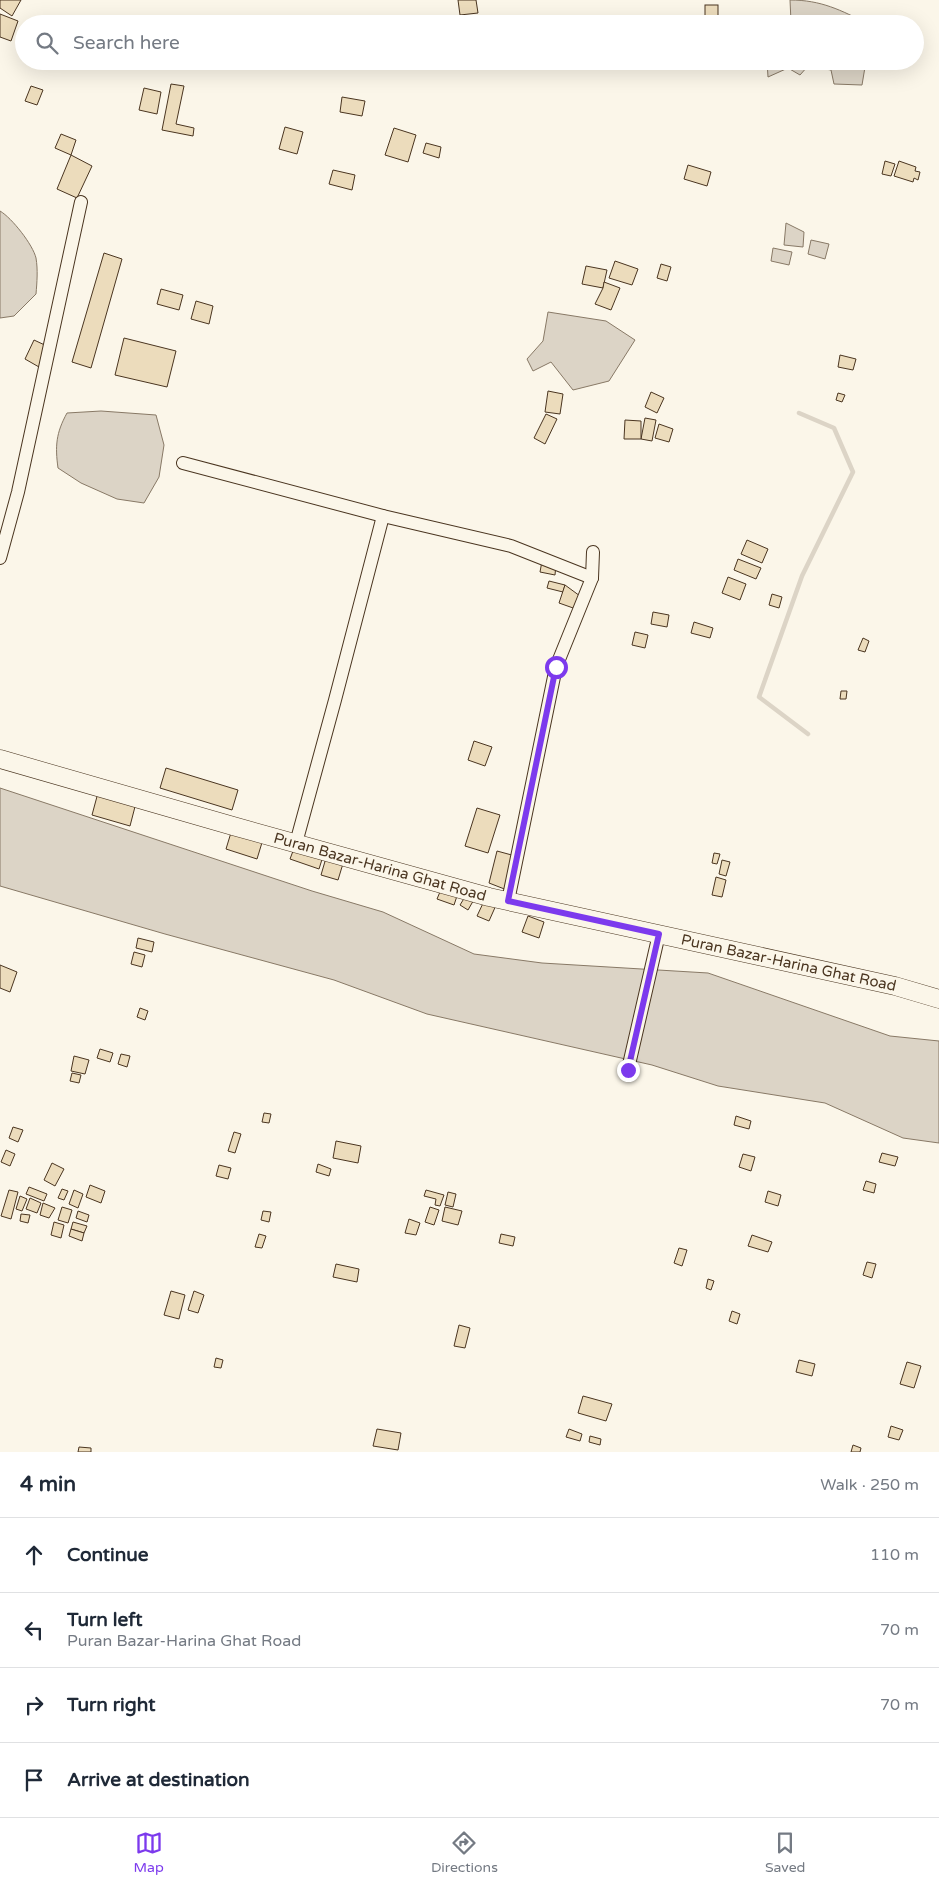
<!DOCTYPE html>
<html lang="en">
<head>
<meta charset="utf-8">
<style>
  body { margin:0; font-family:"Varela Round",sans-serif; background:#f2f2f3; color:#1f2937 }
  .stop { position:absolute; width:15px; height:15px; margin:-11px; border:4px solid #7c3aed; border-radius:50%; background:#fff }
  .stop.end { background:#7c3aed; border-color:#fff; box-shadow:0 1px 5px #0008 }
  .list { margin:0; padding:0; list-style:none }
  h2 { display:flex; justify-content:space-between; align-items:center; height:65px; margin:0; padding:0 20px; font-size:21px }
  h2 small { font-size:16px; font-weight:400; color:#747a83 }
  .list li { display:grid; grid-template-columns:32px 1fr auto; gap:15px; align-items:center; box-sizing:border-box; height:75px; padding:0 20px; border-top:1px solid #e0e1e3 }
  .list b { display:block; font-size:19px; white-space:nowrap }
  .list p { margin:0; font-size:16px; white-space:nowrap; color:#747a83 }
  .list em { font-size:16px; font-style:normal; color:#747a83 }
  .icon { flex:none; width:28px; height:28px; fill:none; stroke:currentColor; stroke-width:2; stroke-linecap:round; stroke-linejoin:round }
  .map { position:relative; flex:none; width:939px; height:1452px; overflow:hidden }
  .search { position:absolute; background:#fff; box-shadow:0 5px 20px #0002; left:15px; right:15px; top:15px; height:55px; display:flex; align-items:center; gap:12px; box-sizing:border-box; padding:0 18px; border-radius:28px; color:#747a83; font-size:19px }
  .sheet { height:365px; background:#fff }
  nav { display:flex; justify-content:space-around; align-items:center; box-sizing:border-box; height:70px; border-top:1px solid #e0e1e3; background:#fff; font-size:14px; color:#747a83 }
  nav a { display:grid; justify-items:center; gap:2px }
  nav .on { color:#7c3aed }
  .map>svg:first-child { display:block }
  .water { fill:#dcd4c6; stroke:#887966 }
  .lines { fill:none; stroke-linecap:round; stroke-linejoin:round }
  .stream { stroke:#dcd4c6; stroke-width:4.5 }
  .building { fill:#ecdcbc; stroke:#4a3520 }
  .minor-casing { stroke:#4a3520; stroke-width:14 }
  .secondary-casing { stroke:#4a3520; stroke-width:19 }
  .minor { stroke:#fbf6e9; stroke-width:12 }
  .secondary { stroke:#fbf6e9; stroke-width:18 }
  .route { stroke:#7c3aed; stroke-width:6 }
  .labels { text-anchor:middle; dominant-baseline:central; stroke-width:4; stroke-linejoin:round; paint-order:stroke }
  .street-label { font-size:15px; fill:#4a3520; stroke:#fbf6e9 }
</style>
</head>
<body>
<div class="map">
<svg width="939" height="1452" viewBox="0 0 939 1452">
  <rect width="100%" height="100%" fill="#fbf6e9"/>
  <g class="water">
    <path d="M 790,0 C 821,0 841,10 868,24 L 790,24 L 791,22 Z"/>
    <path d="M 767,61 L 866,61 L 862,85 L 834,84 L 831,70 L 808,66 L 800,75 L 788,68 L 768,77 Z"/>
    <path d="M 0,211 C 12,218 33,245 36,258 C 38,270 37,282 36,294 L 14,316 L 0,318 Z"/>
    <path d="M 786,223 L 804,232 L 803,247 L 784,245 Z"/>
    <path d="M 811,240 L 829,244 L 825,259 L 808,254 Z"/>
    <path d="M 773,248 L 792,252 L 789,265 L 771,261 Z"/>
    <path d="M 548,312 L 606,321 L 635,340 L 609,381 L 573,390 L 551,362 L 533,371 L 527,359 L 543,341 Z"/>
    <path d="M 101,411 L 156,415 L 164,445 L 159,477 L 144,503 L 117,499 L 81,483 L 58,468 C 55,446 56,433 67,413 Z"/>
    <path d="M 0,788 L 312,891 L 383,912 L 474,954 L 542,963 L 708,973 L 890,1036 L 939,1041 L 939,1143 L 903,1138 L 825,1103 L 718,1086 L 652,1065 L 427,1014 L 334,980 L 165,934 L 0,886 Z"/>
  </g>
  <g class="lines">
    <path class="stream" d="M 799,413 L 834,428 L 853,472 L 802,576 L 759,697 L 808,734"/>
  </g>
  <g class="building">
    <path d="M 0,0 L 21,0 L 12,16 L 0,8 Z"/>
    <path d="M 458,0 L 476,0 L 478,13 L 460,15 Z"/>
    <rect x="705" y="5" width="13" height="16"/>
    <path d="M 0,14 L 18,21 L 11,41 L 0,37 Z"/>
    <path d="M 171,84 L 184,86 L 176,124 L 194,128 L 193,136 L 162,130 Z"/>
    <path d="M 31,86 L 43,90 L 37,105 L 25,101 Z"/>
    <path d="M 144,88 L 161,92 L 157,114 L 139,110 Z"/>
    <path d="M 342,97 L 365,101 L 362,116 L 340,112 Z"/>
    <path d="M 285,127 L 303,132 L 297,154 L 279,149 Z"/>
    <path d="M 394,128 L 416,135 L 408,162 L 385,155 Z"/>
    <path d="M 61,134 L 76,140 L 71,155 L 55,148 Z"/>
    <path d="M 426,143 L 441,147 L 439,158 L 423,153 Z"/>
    <path d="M 71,155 L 92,166 L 77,198 L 57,189 Z"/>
    <path d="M 885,161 L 895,164 L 891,176 L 882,174 Z"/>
    <path d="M 899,161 L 916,167 L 915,171 L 920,172 L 918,180 L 914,178 L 913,182 L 894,176 Z"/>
    <path d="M 688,165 L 711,172 L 707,186 L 684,179 Z"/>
    <path d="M 333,170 L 355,175 L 352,190 L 329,184 Z"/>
    <path d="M 104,253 L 122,259 L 91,368 L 72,362 Z"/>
    <path d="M 615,261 L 638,269 L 632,285 L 609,278 Z"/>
    <path d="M 661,264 L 671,267 L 667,281 L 657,278 Z"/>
    <path d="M 586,266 L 607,270 L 603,288 L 582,284 Z"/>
    <path d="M 604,282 L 620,288 L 611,310 L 595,304 L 603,288 Z"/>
    <path d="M 161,289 L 183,295 L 179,310 L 157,304 Z"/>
    <path d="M 196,301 L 213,306 L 209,324 L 191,319 Z"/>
    <path d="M 124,338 L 176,351 L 167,387 L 115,375 Z"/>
    <path d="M 34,340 L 49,347 L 39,367 L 25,359 Z"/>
    <path d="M 840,355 L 856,359 L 853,370 L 838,367 Z"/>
    <path d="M 548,391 L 563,394 L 560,414 L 545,412 Z"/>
    <path d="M 651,392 L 664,398 L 657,413 L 645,407 Z"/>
    <path d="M 838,393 L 845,395 L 842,402 L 836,400 Z"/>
    <path d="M 546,414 L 557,419 L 545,444 L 534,438 Z"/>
    <path d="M 645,418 L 656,420 L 652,441 L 641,439 Z"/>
    <path d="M 625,420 L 641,421 L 641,439 L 624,439 Z"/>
    <path d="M 659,424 L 673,429 L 669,442 L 655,438 Z"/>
    <path d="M 747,540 L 768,549 L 762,563 L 741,554 Z"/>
    <path d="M 738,559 L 761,568 L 756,579 L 734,570 Z"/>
    <path d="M 542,561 L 556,564 L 555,575 L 540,572 Z"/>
    <path d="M 728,577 L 746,584 L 740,600 L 722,593 Z"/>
    <path d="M 549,581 L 565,585 L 563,592 L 547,588 Z"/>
    <path d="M 565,585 L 580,596 L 576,609 L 559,603 Z"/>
    <path d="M 772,594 L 782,597 L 779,608 L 769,605 Z"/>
    <path d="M 653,612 L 669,615 L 667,627 L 651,624 Z"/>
    <path d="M 694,622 L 713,628 L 710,638 L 691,633 Z"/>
    <path d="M 635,632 L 648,635 L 645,648 L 632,645 Z"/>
    <path d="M 863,638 L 869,641 L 865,652 L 858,650 Z"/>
    <path d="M 841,691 L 847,691 L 846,699 L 840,699 Z"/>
    <path d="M 474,741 L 492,747 L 485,766 L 468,760 Z"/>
    <path d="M 166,768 L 238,790 L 232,810 L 160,788 Z"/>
    <path d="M 99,789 L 137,799 L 130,826 L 92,815 Z"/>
    <path d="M 477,808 L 500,815 L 488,853 L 465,846 Z"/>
    <path d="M 233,826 L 264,836 L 257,859 L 226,849 Z"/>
    <path d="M 296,843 L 324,853 L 319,869 L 290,859 Z"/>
    <path d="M 328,851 L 345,857 L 338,880 L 321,875 Z"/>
    <path d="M 497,851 L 519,857 L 507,890 L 489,883 Z"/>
    <path d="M 714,853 L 720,854 L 717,864 L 712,863 Z"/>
    <path d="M 722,860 L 730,862 L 726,876 L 719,874 Z"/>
    <path d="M 716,877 L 726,880 L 722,897 L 712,895 Z"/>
    <path d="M 442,887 L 458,893 L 454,905 L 437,899 Z"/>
    <path d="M 468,892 L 476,896 L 468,910 L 460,905 Z"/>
    <path d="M 486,897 L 497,903 L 489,921 L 477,916 Z"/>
    <path d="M 528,916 L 544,922 L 539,938 L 522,932 Z"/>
    <path d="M 138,938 L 154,942 L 152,952 L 136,948 Z"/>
    <path d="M 134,952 L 145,955 L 142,967 L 131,964 Z"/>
    <path d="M 0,965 L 17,972 L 10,992 L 0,988 Z"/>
    <path d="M 140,1008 L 148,1011 L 145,1020 L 137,1017 Z"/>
    <path d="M 100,1049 L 113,1053 L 110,1062 L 97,1058 Z"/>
    <path d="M 121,1054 L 130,1056 L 127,1067 L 118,1064 Z"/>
    <path d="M 74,1056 L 89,1060 L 85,1074 L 71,1071 Z"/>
    <path d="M 72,1073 L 81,1075 L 79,1083 L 70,1081 Z"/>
    <path d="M 264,1113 L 271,1114 L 269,1123 L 262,1122 Z"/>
    <path d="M 736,1116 L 751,1121 L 749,1129 L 734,1125 Z"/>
    <path d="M 13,1127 L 23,1130 L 18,1142 L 9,1138 Z"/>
    <path d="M 234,1132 L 241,1134 L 235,1153 L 228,1151 Z"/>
    <path d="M 336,1141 L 361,1146 L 358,1163 L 333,1158 Z"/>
    <path d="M 6,1150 L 15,1154 L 10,1166 L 1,1162 Z"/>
    <path d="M 882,1153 L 898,1157 L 895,1166 L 879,1162 Z"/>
    <path d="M 743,1154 L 755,1157 L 751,1171 L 739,1167 Z"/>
    <path d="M 52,1163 L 64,1169 L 55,1186 L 44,1180 Z"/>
    <path d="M 318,1164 L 331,1169 L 329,1176 L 316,1172 Z"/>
    <path d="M 219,1165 L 231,1168 L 228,1179 L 216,1176 Z"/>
    <path d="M 866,1181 L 876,1184 L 874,1193 L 863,1190 Z"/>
    <path d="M 90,1185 L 105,1191 L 101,1203 L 86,1197 Z"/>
    <path d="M 29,1187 L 47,1194 L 44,1201 L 26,1194 Z"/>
    <path d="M 62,1189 L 68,1191 L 64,1200 L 58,1198 Z"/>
    <path d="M 9,1190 L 18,1192 L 11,1219 L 1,1216 Z"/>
    <path d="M 74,1190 L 83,1194 L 78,1208 L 69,1204 Z"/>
    <path d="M 426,1190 L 444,1195 L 440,1206 L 435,1205 L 436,1199 L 424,1196 Z"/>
    <path d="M 768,1191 L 781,1195 L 778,1206 L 765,1202 Z"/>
    <path d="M 448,1192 L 456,1194 L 453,1207 L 445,1205 Z"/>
    <path d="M 20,1196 L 27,1199 L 22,1211 L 16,1209 Z"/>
    <path d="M 30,1198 L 41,1203 L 37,1213 L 26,1209 Z"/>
    <path d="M 43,1203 L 55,1208 L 49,1218 L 40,1215 Z"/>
    <path d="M 62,1207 L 72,1210 L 68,1223 L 58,1220 Z"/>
    <path d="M 430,1207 L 439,1210 L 434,1225 L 425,1222 Z"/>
    <path d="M 445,1207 L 462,1211 L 458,1225 L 442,1221 Z"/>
    <path d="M 78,1211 L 89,1215 L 87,1222 L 76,1218 Z"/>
    <path d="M 263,1211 L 271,1212 L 269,1222 L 261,1220 Z"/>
    <path d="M 21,1214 L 30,1215 L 28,1223 L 20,1221 Z"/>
    <path d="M 409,1219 L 420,1223 L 416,1235 L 405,1233 Z"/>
    <path d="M 54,1222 L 64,1225 L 61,1238 L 51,1235 Z"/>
    <path d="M 73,1222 L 87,1226 L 84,1233 L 71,1229 Z"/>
    <path d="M 71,1229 L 84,1233 L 82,1241 L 69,1236 Z"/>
    <path d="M 259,1234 L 266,1236 L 262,1248 L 255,1247 Z"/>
    <path d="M 501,1234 L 515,1237 L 513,1246 L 499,1243 Z"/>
    <path d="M 752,1235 L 772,1242 L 768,1252 L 748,1246 Z"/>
    <path d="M 679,1248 L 687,1250 L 682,1266 L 674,1263 Z"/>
    <path d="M 867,1262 L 876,1264 L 872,1278 L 863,1275 Z"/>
    <path d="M 336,1264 L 359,1269 L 357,1282 L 333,1277 Z"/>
    <path d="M 708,1279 L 714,1281 L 711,1290 L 706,1288 Z"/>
    <path d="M 171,1291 L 185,1295 L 179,1319 L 164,1315 Z"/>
    <path d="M 194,1291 L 204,1295 L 198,1313 L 188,1310 Z"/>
    <path d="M 732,1311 L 740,1314 L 737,1324 L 729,1321 Z"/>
    <path d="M 459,1325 L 470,1328 L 465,1348 L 454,1346 Z"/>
    <path d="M 216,1358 L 223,1360 L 221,1368 L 214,1367 Z"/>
    <path d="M 799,1360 L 815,1364 L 812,1376 L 796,1372 Z"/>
    <path d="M 907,1362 L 921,1366 L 914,1388 L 900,1384 Z"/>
    <path d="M 583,1396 L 612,1404 L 606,1421 L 578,1413 Z"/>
    <path d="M 891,1426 L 903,1430 L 899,1440 L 888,1437 Z"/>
    <path d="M 377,1429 L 401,1433 L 398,1450 L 373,1446 Z"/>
    <path d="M 569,1429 L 582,1434 L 580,1441 L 566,1437 Z"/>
    <path d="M 590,1436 L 601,1439 L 600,1445 L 589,1442 Z"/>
    <path d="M 853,1445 L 861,1448 L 860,1452 L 851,1452 Z"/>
    <path d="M 79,1447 L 91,1448 L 91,1452 L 78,1452 Z"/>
  </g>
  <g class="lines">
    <g class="minor-casing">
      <g id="minor">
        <path d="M 183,463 L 383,516 L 511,546 L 592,578"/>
        <path d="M 0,558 L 18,492 L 81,202"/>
        <path d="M 296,843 L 335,700 L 383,516"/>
        <path d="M 508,901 L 556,667 L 592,578 L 593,552"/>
        <path d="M 628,1069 L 659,934"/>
      </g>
    </g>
    <g class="secondary-casing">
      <g id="secondary">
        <path id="s1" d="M 0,759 L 233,826 L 489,897 L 895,986 L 939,999"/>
      </g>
    </g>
    <use href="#minor" class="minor"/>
    <use href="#secondary" class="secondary"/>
  </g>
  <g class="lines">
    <path class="route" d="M 556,667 L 508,901 L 659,934 L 628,1070"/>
  </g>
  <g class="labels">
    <g class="street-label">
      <text stroke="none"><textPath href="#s1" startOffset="395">Puran Bazar-Harina Ghat Road</textPath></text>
      <text stroke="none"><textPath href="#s1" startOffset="815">Puran Bazar-Harina Ghat Road</textPath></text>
    </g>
  </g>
</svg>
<div class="stop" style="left:556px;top:667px"></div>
<div class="stop end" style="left:628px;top:1070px"></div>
<div class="search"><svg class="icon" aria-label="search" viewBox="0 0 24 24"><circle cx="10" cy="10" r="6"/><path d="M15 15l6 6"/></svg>Search here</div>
</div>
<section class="sheet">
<h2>4 min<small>Walk · 250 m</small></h2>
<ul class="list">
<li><svg class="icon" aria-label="ahead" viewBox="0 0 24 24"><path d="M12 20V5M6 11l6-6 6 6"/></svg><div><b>Continue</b></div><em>110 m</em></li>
<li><svg class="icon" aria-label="left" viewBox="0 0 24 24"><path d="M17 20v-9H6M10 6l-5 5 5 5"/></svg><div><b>Turn left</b><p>Puran Bazar-Harina Ghat Road</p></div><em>70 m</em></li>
<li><svg class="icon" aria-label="right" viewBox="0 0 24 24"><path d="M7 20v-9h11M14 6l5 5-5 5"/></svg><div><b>Turn right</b></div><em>70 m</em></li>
<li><svg class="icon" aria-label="arrive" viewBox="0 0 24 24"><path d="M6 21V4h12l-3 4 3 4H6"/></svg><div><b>Arrive at destination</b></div></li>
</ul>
</section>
<nav>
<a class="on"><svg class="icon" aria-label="map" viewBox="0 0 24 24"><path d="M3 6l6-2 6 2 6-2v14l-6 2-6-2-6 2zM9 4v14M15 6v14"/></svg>Map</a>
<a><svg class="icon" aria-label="directions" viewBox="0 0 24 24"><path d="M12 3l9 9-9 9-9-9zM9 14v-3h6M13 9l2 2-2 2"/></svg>Directions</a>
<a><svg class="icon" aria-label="saved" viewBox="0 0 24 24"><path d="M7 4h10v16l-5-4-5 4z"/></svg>Saved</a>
</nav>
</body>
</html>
